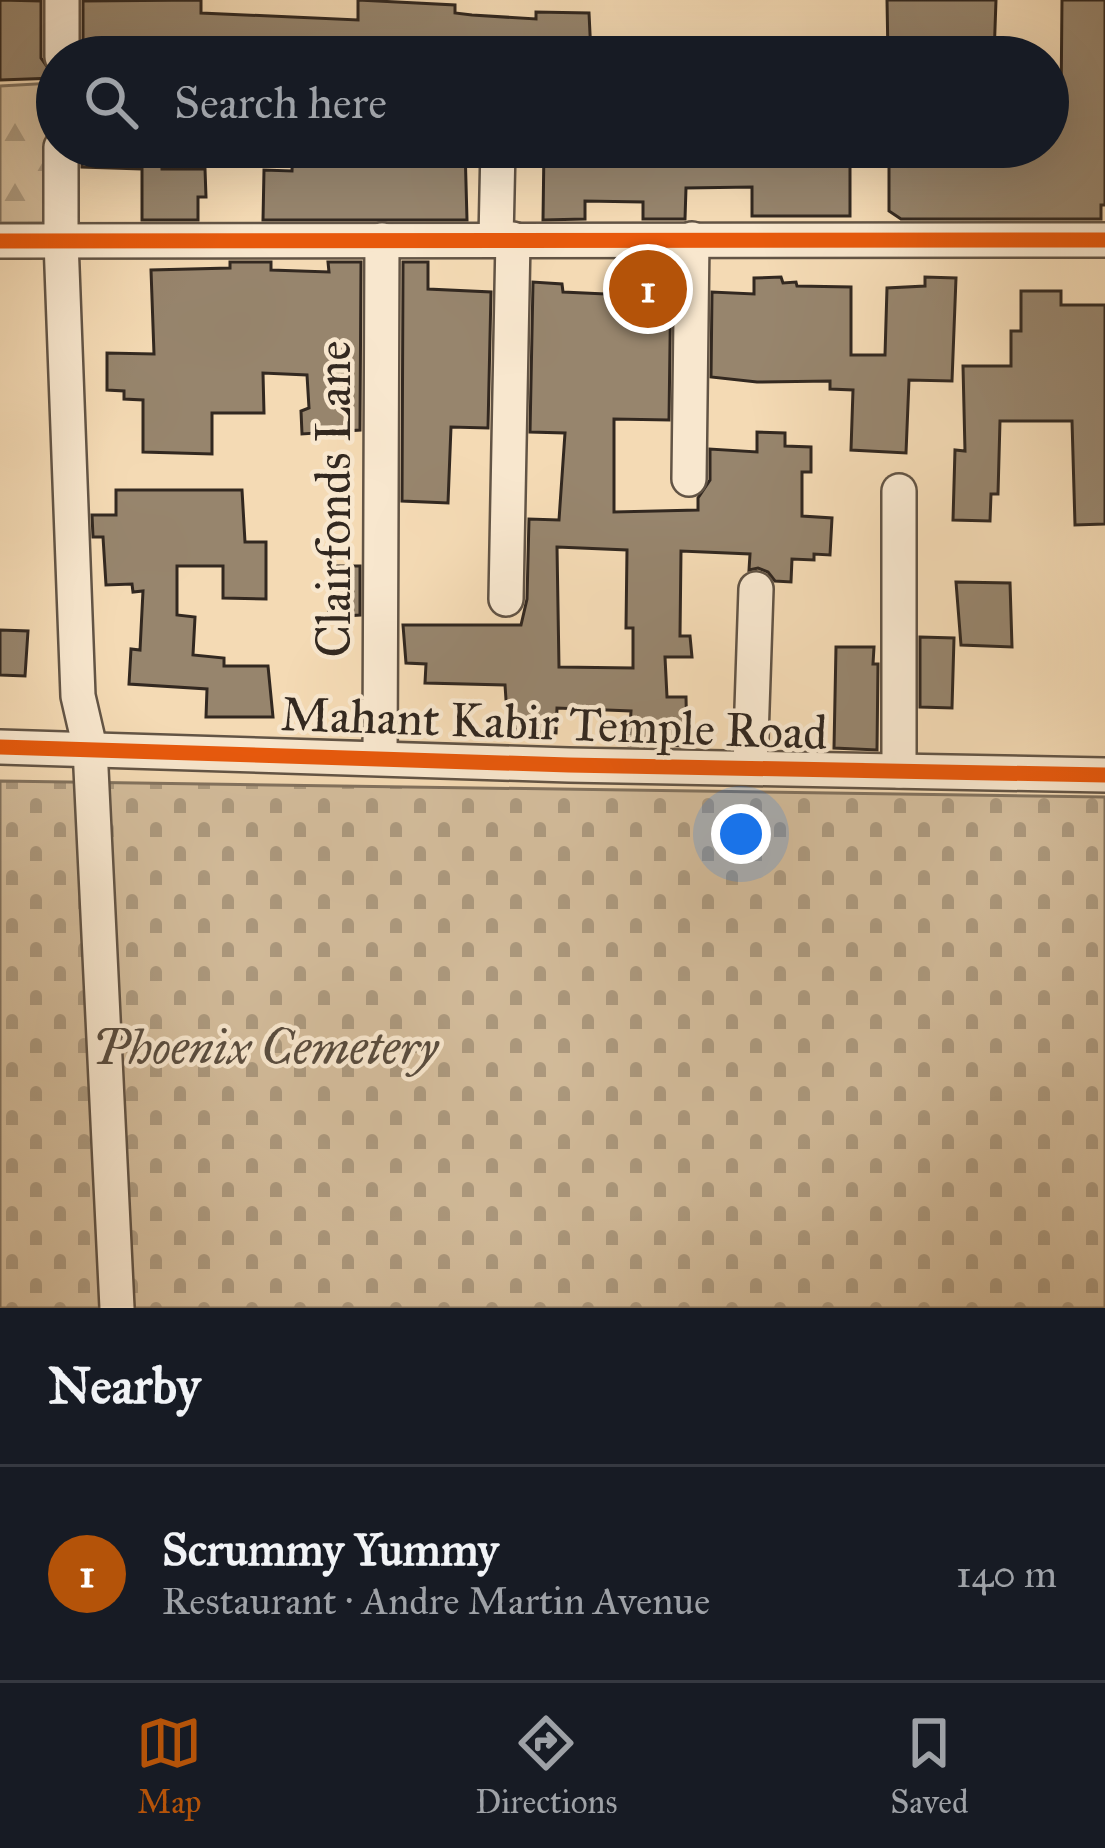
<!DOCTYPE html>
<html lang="en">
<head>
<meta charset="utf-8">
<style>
  body { margin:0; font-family:"IM FELL Great Primer",serif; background:#20242c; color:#f1f3f6 }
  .you { position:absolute; left:741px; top:834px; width:42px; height:42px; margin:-30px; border:9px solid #fff; border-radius:50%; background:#1a73e8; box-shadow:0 0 0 18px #1a73e833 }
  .badge { display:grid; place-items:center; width:78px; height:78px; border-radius:50%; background:#b45309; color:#fff; font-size:39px; font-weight:700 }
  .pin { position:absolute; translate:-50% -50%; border:6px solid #fff; box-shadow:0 3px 12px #0006 }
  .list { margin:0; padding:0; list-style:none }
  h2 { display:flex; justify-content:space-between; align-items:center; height:156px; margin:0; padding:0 48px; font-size:51px }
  h2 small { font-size:39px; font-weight:400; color:#9ea1a6 }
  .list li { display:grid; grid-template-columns:78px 1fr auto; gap:36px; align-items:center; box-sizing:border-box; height:216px; padding:0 48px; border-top:3px solid #363941 }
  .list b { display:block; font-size:45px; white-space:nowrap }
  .list p { margin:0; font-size:39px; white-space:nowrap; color:#9ea1a6 }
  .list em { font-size:39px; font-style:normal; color:#9ea1a6 }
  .icon { flex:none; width:66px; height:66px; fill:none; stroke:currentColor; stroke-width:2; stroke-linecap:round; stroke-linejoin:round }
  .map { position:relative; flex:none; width:1105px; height:1308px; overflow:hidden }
  .search { position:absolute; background:#171b24; box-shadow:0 12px 48px #0002; left:36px; right:36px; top:36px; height:132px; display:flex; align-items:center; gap:30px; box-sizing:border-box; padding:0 42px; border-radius:66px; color:#9ea1a6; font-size:45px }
  .sheet { height:372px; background:#171b24 }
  nav { display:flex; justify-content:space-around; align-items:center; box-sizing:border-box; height:168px; border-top:3px solid #363941; background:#171b24; font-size:33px; color:#9ea1a6 }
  nav a { display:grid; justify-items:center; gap:6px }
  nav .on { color:#b45309 }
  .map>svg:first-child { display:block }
  .forest { fill:url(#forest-firs); stroke:#82725e; stroke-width:3 }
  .cemetery { fill:url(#cemetery-stones); stroke:#82725e; stroke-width:3 }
  .building { fill:#97856d; stroke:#322820; stroke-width:3; fill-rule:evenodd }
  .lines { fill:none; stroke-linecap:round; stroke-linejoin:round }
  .minor-casing { stroke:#625445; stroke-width:38 }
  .minor { stroke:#f8e7ce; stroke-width:33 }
  .cycleway-casing { stroke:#f8e7ce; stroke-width:22 }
  .cycleway { stroke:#e8590c; stroke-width:15 }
  .labels { text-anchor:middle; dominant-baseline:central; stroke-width:9; stroke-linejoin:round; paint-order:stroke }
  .street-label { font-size:48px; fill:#322820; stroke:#f8e7ce }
  .park-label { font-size:48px; font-style:italic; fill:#5a4d3f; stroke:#f8e7ce }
</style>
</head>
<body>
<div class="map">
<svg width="1105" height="1308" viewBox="0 0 1105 1308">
  <defs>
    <pattern id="forest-firs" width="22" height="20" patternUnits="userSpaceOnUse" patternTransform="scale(3)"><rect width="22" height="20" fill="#d3bc9b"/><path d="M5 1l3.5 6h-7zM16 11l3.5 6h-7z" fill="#ac997e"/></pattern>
    <pattern id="cemetery-stones" width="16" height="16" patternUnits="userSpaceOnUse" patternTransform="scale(3)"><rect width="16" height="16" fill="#d3bc9b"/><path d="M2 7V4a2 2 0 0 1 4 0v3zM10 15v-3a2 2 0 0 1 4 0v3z" fill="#ac997e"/></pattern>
  </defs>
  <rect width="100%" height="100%" fill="#f4dab4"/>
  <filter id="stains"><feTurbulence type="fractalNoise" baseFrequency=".00167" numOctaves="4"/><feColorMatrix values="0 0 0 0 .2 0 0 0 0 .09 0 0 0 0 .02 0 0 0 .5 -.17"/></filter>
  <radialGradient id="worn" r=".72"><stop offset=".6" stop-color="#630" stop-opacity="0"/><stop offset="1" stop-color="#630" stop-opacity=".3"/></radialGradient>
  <path class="forest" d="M 53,83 L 52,223 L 0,223 L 0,86 Z"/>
  <path class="cemetery" d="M 0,781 L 1105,797 L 1105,1308 L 0,1308 Z"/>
  <g class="building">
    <path d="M 0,0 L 41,1 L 41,58 L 55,78 L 0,80 Z"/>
    <path d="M 201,0 L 201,13 L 358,20 L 358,0 L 455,5 L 455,13 L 472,15 L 536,19 L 536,12 L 589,13 L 591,54 L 307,57 L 202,48 L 202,57 L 83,57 L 83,1 Z"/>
    <path d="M 887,0 L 996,0 L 994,57 L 888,56 Z"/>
    <path d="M 1062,0 L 1105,0 L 1105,205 L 1101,205 L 1101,219 L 901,219 L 889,211 L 889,147 L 1048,147 L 1048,104 L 1061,105 Z"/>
    <path d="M 82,147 L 161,147 L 162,169 L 205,169 L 206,197 L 198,197 L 198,220 L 142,220 L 142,169 L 82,167 Z"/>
    <path d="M 293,147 L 465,147 L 467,220 L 263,220 L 264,170 L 292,171 Z"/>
    <path d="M 544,147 L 590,147 L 590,150 L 850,147 L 850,216 L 752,216 L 752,187 L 686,188 L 685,219 L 643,219 L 643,202 L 585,201 L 585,219 L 543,220 Z"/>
    <path d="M 230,262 L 271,262 L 271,270 L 329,272 L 328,262 L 361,262 L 360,430 L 302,434 L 301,411 L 309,408 L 307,375 L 263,373 L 264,413 L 212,413 L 212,454 L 143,452 L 143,400 L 124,399 L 124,391 L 107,390 L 107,353 L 154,354 L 151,270 L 230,268 Z"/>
    <path d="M 403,262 L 428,262 L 428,289 L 491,292 L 488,428 L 451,427 L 448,503 L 402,501 Z"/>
    <path d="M 628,269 L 671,271 L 669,420 L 614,419 L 614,512 L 698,510 L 698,498 L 710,480 L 710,449 L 757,452 L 757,432 L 785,433 L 785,446 L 811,447 L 811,472 L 802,472 L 802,516 L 832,518 L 830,555 L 814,554 L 814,560 L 792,559 L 791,582 L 775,581 L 768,572 L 758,568 L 749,570 L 750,554 L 681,551 L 680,636 L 690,636 L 692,657 L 665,657 L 667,697 L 686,697 L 687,746 L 629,745 L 631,711 L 557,708 L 556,733 L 508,729 L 505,685 L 425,683 L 426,664 L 406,663 L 403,625 L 521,625 L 527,599 L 529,519 L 559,520 L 565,433 L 530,432 L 533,282 L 562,284 L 563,292 L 627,295 ZM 557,547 L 627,550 L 626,628 L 633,628 L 633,668 L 559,667 Z"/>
    <path d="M 781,277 L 783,283 L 796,282 L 797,286 L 851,287 L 851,355 L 885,355 L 887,288 L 925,286 L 925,277 L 956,278 L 952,381 L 909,380 L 906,453 L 851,450 L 853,390 L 830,389 L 830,381 L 757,382 L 711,377 L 712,292 L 754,294 L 754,278 Z"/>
    <path d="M 1021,291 L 1061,291 L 1061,305 L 1105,305 L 1105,524 L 1075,525 L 1072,421 L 1000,421 L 998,494 L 991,494 L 990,521 L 953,520 L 955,450 L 965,451 L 963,366 L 1011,366 L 1011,331 L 1021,331 Z"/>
    <path d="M 116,490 L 242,490 L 245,542 L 266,542 L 266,599 L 223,598 L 223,566 L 177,566 L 177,615 L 195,617 L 193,655 L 224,658 L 224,666 L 268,666 L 273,717 L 206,717 L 207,689 L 129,684 L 131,649 L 140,650 L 143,591 L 133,592 L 132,584 L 106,585 L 103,537 L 93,537 L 92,515 L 116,515 Z"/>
    <path d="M 329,566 L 360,566 L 360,615 L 329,617 Z"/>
    <path d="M 956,582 L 1010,583 L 1012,647 L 961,645 Z"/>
    <path d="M 0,630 L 28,631 L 25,676 L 0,675 Z"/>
    <path d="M 920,637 L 954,638 L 952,708 L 920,707 Z"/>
    <path d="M 836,647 L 874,647 L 873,664 L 878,664 L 877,750 L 834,748 Z"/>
  </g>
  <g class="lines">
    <g class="minor-casing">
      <g id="minor">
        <path d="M 62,57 L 62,0"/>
        <path d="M 61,147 L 61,241 L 78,696 L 90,748 L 117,1308"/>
        <path d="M 496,239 L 498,147"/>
        <path d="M 0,241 L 1105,240"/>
        <path d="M 689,479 L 692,239"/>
        <path d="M 899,491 L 899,771"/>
        <path d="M 506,599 L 513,239"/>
        <path d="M 0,747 L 569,765 L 1105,775"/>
        <path d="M 380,758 L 382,240"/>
        <path d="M 750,768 L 756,589"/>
      </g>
    </g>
    <use href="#minor" class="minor"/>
    <g class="cycleway-casing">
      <g id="cycleway">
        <path d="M 0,241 L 1105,240"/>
        <path d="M 0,747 L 569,765 L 1105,775"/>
      </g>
    </g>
    <use href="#cycleway" class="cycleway"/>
  </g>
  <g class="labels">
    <g class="street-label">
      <text transform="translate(333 499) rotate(-90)">Clairfonds Lane</text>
      <text transform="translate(554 723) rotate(2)">Mahant Kabir Temple Road</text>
    </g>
    <g class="park-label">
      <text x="265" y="1047">Phoenix Cemetery</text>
    </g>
  </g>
  <rect width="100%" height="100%" filter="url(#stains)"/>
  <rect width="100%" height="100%" fill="url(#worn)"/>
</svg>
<div class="you"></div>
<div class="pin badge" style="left:648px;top:289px">1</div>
<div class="search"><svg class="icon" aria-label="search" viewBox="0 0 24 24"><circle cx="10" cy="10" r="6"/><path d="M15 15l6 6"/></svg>Search here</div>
</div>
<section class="sheet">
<h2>Nearby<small></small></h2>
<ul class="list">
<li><span class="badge">1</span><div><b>Scrummy Yummy</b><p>Restaurant · Andre Martin Avenue</p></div><em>140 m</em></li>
</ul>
</section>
<nav>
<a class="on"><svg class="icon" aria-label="map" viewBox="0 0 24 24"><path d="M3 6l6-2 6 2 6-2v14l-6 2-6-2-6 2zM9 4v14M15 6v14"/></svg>Map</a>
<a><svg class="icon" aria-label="directions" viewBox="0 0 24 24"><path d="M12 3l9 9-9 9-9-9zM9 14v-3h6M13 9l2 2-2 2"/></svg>Directions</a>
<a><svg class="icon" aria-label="saved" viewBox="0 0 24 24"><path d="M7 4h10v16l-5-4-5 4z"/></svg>Saved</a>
</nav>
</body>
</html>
